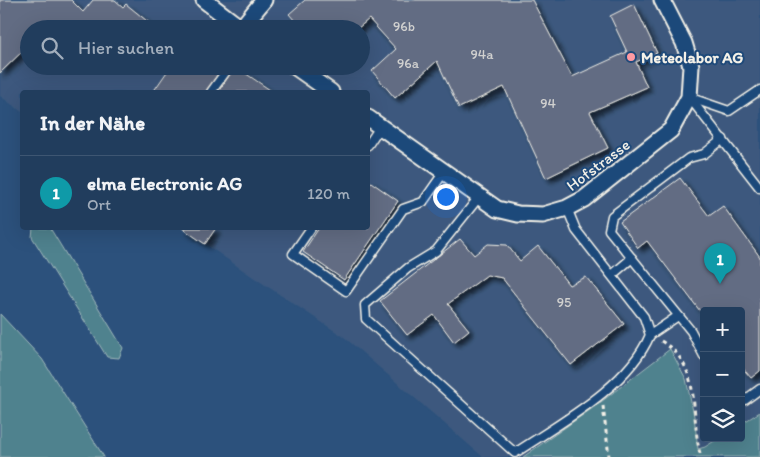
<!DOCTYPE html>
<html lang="de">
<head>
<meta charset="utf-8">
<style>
  body { margin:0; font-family:Itim,sans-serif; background:#294463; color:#f1f3f6 }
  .controls { position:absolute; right:15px; bottom:15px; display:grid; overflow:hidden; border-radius:5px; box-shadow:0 5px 20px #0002 }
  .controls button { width:45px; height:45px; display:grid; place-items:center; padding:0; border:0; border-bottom:1px solid #3e5672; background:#213d5d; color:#f1f3f6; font:25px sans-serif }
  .you { position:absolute; left:445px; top:196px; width:18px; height:18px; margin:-12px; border:4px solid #fff; border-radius:50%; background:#1a73e8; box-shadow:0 0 0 8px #1a73e833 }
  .badge { display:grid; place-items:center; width:32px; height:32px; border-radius:50%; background:#bca0f2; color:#fff; font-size:16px; font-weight:700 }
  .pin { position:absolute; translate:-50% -41px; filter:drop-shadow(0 1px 2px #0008) }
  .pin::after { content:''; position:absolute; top:26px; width:18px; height:15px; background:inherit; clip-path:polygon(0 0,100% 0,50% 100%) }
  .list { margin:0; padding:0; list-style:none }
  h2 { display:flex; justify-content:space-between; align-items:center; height:65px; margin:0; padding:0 20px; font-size:21px }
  h2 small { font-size:16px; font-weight:400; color:#a2aebc }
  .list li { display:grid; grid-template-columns:32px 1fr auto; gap:15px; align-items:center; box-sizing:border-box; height:75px; padding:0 20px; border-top:1px solid #3e5672 }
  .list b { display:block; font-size:19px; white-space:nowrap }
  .list p { margin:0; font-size:16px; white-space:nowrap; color:#a2aebc }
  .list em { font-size:16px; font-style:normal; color:#a2aebc }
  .icon { flex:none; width:28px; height:28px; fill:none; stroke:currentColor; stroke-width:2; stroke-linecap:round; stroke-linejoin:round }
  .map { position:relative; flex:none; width:760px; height:457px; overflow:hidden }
  .search { position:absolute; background:#213d5d; box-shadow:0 5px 20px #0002; left:20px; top:20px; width:350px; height:55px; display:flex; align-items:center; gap:12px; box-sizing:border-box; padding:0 18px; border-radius:28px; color:#a2aebc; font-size:19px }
  .panel { position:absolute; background:#213d5d; box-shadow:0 5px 20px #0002; left:20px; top:90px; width:350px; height:140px; border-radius:5px }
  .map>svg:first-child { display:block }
  .built { fill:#3c597e; fill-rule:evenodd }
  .green { fill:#4f828e; stroke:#a2babb }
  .building { fill:#626c83; stroke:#f4f1e8; filter:url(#shadow) }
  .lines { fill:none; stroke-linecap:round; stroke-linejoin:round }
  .service-casing { stroke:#f4f1e8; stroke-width:11 }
  .minor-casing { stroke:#f4f1e8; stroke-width:19 }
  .path { stroke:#f4f1e8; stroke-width:3; stroke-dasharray:4 4; stroke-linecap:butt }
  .service { stroke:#1f4a7a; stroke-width:8 }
  .minor { stroke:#1f4a7a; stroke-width:15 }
  .poi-dot { fill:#ff9aa2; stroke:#1f4a7a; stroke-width:2 }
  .labels { text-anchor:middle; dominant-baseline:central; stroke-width:4; stroke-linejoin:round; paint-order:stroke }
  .number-label { font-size:14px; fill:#d0d0cf }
  .poi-label { font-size:16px; font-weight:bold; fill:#f4f1e8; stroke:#1f4a7a; text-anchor:start }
  .street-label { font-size:16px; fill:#f4f1e8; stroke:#1f4a7a }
</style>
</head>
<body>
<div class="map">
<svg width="760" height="457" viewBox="0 0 760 457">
  <defs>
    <filter id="shadow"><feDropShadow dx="4.5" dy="4.5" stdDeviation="2.5" flood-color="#0009"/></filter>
  </defs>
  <rect width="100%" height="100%" fill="#2c517c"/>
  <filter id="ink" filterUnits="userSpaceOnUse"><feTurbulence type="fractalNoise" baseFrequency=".02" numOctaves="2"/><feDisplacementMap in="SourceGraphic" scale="10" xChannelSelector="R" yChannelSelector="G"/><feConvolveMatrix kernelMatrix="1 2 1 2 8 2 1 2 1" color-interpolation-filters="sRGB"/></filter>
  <g filter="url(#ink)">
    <path class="built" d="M 0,0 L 760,0 L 760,412 L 741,424 L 741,311 L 704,311 L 704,438 L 719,438 L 705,447 L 697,449 L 694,416 L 686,379 L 670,349 L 597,405 L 523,457 L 483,457 L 344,337 L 253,277 L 182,228 L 368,228 L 368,92 L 22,92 L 22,112 L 0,96 ZM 29,29 L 361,29 L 361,66 L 29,66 Z"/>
    <g class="green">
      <path d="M 33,228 L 50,228 L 123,348 L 119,358 L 107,357 L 32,237 Z"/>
      <path d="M 0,314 L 42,359 L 104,457 L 0,457 Z"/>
      <path d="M 670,349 L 686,379 L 694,416 L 698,449 L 705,447 L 719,438 L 741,438 L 741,424 L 760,412 L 760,457 L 523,457 L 597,405 Z"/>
    </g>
    <g class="building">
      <path d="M 0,0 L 71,0 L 83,12 L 93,0 L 115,0 L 123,7 L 126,4 L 157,29 L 29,29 L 29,45 L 0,73 Z"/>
      <path d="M 305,0 L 532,0 L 572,77 L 627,52 L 610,16 L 634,4 L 657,53 L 636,62 L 647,87 L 590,112 L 608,148 L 546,178 L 504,87 L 459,108 L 437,61 L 395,98 L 372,71 L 396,49 L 369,19 L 357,29 L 302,29 L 289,14 Z"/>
      <path d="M 171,66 L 223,66 L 206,92 L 153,92 Z"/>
      <path d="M 235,67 L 236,67 L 273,92 L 218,92 Z"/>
      <path d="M 680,178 L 709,216 L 723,206 L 760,257 L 760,371 L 751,378 L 741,366 L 741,311 L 700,311 L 647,241 L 638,248 L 620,222 Z"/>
      <path d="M 368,180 L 398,201 L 344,280 L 303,252 L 319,228 L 368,228 Z"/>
      <path d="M 182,228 L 216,228 L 205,244 Z"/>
      <path d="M 460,239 L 474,255 L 488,244 L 507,245 L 520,261 L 538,246 L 569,285 L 586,277 L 624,324 L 571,365 L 502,278 L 487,275 L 448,304 L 469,330 L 454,342 L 434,315 L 407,335 L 380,301 Z"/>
    </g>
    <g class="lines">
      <g class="service-casing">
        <g id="service">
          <path d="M 211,92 L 230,66"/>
          <path d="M 689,97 L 760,188"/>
          <path d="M 691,98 L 729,111 L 760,90"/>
          <path d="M 368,145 L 380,127"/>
          <path d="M 479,197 L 436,251 L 408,268 L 365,305 L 366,319 L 515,453 C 560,423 628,387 650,335 L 644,317 L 576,230 L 567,208"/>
          <path d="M 311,228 L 293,254 L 346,291 L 403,209 L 423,202 L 444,172"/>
          <path d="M 612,275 L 632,258"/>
          <path d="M 650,335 L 678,316"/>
          <path d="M 704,356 L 691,331 L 609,230 L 612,216 L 689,158 L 704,154 L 723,139"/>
          <path d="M 741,400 L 745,400 L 760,389"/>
        </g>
      </g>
      <g class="minor-casing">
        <g id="minor">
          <path d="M 204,0 L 242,29"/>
          <path d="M 241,28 L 264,0"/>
          <path d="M 294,66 L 331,92"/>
          <path d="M 368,118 L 497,209 L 518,214 L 543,215 L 567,208 L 584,199 L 671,130 L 689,97 L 691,66 L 684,43 L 662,0"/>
        </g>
      </g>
      <g class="path">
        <path d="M 661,341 C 704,366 689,417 701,457"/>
        <path d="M 603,406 L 609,457"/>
      </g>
      <use href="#service" class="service"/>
      <use href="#minor" class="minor"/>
    </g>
  </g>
  <circle class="poi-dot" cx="631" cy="57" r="5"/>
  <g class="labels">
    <g class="number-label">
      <text x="404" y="26">96b</text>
      <text x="482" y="54">94a</text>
      <text x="408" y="63">96a</text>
      <text x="548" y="103">94</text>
      <text x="564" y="302">95</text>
    </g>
    <g class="poi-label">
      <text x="641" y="57">Meteolabor AG</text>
    </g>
    <g class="street-label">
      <text transform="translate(598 165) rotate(-37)">Hofstrasse</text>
    </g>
  </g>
</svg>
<div class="controls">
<button>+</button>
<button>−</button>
<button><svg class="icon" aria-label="layers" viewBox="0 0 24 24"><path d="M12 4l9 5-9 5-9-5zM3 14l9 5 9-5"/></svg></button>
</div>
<div class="you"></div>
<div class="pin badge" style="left:720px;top:284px;background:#0f9aa8">1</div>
<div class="search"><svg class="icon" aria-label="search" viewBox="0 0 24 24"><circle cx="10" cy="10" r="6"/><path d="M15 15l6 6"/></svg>Hier suchen</div>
<section class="panel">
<h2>In der Nähe<small></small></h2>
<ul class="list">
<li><span class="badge" style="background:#0f9aa8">1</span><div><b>elma Electronic AG</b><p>Ort</p></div><em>120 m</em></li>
</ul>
</section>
</div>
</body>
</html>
